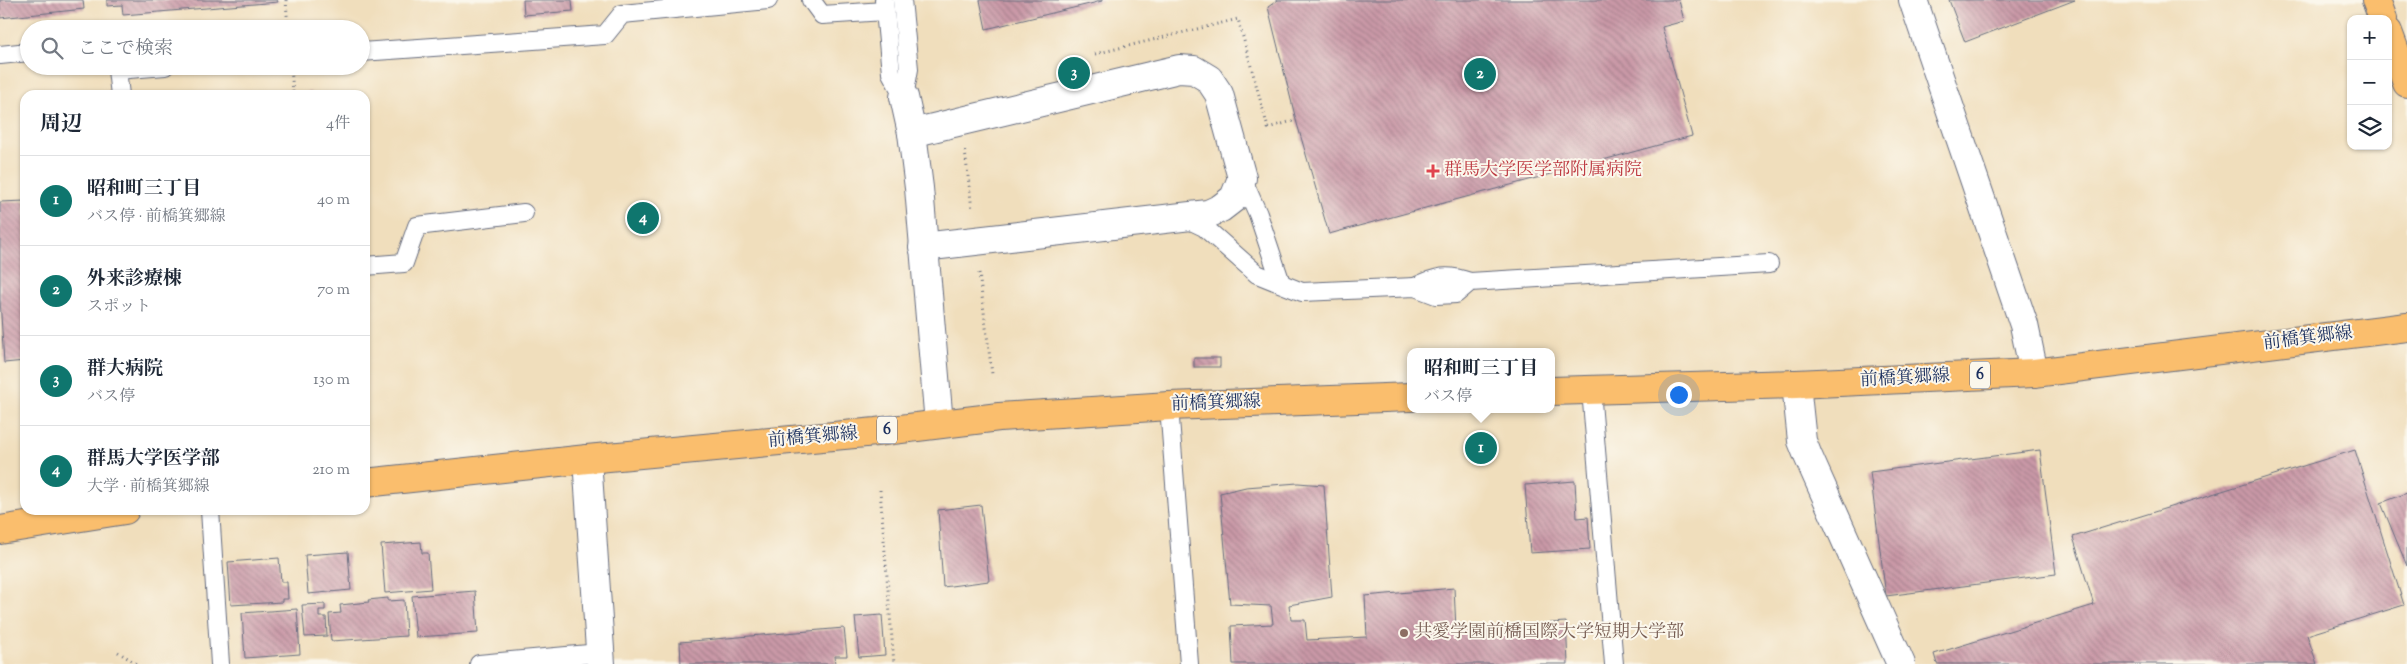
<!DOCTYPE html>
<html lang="ja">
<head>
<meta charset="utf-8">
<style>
  body { margin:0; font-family:"Sorts Mill Goudy","Noto Serif JP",serif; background:#f6f6f7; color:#1f2937 }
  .controls { position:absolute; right:15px; top:15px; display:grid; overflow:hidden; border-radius:10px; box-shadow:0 1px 4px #0004 }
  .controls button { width:45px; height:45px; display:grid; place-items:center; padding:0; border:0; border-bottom:1px solid #e0e1e3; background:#fff; color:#1f2937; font:25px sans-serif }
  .you { position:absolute; left:1678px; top:394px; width:18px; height:18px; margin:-12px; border:4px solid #fff; border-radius:50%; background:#1a73e8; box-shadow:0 0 0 8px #1a73e833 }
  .badge { display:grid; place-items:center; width:32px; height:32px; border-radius:50%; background:#0f766e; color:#fff; font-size:16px; font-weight:700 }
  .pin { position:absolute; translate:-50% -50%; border:2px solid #fff; box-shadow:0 1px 5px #0006 }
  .popup { position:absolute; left:1407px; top:348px; width:148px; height:65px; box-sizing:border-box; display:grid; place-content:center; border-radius:10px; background:#fff; filter:drop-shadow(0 1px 4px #0005); font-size:16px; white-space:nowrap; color:#747a83 }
  .popup b { font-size:19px; color:#1f2937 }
  .popup::after { content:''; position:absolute; left:50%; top:100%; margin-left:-10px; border:10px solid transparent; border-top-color:#fff }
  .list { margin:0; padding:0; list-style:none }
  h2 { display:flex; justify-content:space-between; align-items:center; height:65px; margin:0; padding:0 20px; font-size:21px }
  h2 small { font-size:16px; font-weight:400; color:#747a83 }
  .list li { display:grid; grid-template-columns:32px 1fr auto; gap:15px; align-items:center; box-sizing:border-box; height:90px; padding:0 20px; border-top:1px solid #e0e1e3 }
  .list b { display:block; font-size:19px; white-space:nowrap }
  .list p { margin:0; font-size:16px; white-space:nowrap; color:#747a83 }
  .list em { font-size:16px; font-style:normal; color:#747a83 }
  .icon { flex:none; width:28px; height:28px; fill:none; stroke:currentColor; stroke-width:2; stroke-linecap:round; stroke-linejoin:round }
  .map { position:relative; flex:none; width:2407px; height:664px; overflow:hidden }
  .search { position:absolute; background:#fff; box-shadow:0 1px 4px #0004; left:20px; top:20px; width:350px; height:55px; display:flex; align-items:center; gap:12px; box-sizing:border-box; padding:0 18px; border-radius:28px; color:#747a83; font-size:19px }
  .panel { position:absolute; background:#fff; box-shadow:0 1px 4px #0004; left:20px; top:90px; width:350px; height:425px; border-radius:15px }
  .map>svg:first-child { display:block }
  .building { fill:url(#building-back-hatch) }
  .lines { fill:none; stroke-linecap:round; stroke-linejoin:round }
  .service-casing { stroke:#666c7f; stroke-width:20 }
  .minor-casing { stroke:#666c7f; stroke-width:30 }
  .tertiary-casing { stroke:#666c7f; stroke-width:30 }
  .primary-casing { stroke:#666c7f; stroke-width:30 }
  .trunk-casing { stroke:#666c7f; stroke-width:30 }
  .path { stroke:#666c7f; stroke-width:3; stroke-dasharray:1 4; stroke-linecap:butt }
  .service { stroke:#fff; stroke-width:18 }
  .minor { stroke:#fff; stroke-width:28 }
  .tertiary { stroke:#fff; stroke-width:28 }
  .primary { stroke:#fabe6d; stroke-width:28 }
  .trunk { stroke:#fabe6d; stroke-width:28 }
  .health-dot { fill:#e0444e; stroke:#fbf7ec; stroke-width:2 }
  .education-dot { fill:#8d6e63; stroke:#fbf7ec; stroke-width:2 }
  .labels { text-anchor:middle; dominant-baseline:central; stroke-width:4; stroke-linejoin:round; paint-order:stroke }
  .shield { fill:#fbf7ec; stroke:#5e6b89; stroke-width:1 }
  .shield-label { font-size:16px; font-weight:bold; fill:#1b2f5e }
  .health-label { font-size:18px; fill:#be3a42; stroke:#fbf7ec; text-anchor:start }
  .street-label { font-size:18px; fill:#1b2f5e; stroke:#fbf7ec }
  .education-label { font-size:18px; fill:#785e54; stroke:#fbf7ec; text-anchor:start }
</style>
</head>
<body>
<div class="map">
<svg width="2407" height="664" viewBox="0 0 2407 664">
  <defs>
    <pattern id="building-back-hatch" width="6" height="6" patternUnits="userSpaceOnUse" patternTransform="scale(1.25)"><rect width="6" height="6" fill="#ca99a7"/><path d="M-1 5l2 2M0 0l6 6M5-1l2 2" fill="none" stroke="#a37d8b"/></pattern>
  </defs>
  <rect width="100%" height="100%" fill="#fbf7ec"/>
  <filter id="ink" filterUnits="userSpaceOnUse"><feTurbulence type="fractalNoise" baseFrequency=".02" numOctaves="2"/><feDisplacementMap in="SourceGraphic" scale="10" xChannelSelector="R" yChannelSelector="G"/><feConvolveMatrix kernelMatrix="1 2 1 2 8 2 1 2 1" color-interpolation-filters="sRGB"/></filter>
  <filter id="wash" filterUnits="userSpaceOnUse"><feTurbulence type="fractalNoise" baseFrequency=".0096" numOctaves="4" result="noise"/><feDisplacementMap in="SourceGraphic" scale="20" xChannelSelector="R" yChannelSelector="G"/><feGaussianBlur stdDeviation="1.12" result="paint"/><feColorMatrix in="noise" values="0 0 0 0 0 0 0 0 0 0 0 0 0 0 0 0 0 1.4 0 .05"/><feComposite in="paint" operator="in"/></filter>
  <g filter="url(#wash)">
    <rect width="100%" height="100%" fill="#f0debc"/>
    <g id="blocks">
      <g class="building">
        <path d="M 0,0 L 83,0 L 84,9 L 0,18 Z"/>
        <path d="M 107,0 L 277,0 L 278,2 L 123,15 L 122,5 L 107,6 Z"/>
        <path d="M 523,0 L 572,0 L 573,11 L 524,15 Z"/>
        <path d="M 980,0 L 1102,0 L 1102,1 L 986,29 Z"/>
        <path d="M 1278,0 L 1679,0 L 1684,21 L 1662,27 L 1692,136 L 1329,234 L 1296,120 L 1268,7 Z"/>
        <path d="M 1949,0 L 2075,0 L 1965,42 Z"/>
        <path d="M 311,92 L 312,95 L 292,95 L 292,94 Z"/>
        <path d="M 25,201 L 25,361 L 4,363 L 0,299 L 0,202 Z"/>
        <rect x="1194" y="358" width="26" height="9"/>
        <path d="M 2040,450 L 2056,574 L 1886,596 L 1870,472 Z"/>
        <path d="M 2355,450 L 2404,605 L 2307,635 L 2317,664 L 1937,664 L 1934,654 L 2094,605 L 2073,537 Z"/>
        <path d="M 1575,481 L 1577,518 L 1588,517 L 1590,549 L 1530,553 L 1525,485 Z"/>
        <path d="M 1298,483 L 1324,485 L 1332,597 L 1289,605 L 1291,620 L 1305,620 L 1307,640 L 1367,637 L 1365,596 L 1454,588 L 1456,629 L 1566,622 L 1568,664 L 1233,664 L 1231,626 L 1273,624 L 1271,606 L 1230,604 L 1220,493 L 1246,487 Z"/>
        <path d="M 2407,493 L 2407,566 L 2381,503 Z"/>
        <path d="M 981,505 L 989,581 L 943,587 L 938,510 Z"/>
        <path d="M 421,542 L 422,553 L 428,553 L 431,589 L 385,593 L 381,545 Z"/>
        <path d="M 348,552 L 351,590 L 308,594 L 305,555 Z"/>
        <path d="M 279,558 L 281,582 L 287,582 L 288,599 L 282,599 L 282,602 L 231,605 L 228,562 Z"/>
        <path d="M 475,591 L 478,633 L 416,637 L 412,596 Z"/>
        <path d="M 388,598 L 388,601 L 404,600 L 406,636 L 331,641 L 329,614 L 341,613 L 340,605 L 369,602 L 368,600 Z"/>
        <path d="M 325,604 L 325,610 L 319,610 L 319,617 L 326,617 L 327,636 L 305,637 L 302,605 Z"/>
        <path d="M 297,609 L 300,654 L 245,658 L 242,613 Z"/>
        <path d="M 882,615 L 885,655 L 859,657 L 855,617 Z"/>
        <path d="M 844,628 L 847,656 L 835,656 L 836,664 L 681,664 L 680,642 Z"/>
      </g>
    </g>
  </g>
  <g filter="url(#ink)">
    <use href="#blocks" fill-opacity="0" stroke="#666c7f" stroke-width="1"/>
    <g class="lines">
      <g class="service-casing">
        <g id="service">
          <path d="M 811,0 L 822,15 L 885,11"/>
          <path d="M 884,0 L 891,73 L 904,97"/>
          <path d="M 902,0 L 909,69 L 904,97"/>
          <path d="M 361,52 L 605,35 L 622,14 L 768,0"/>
          <path d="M 0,55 L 29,52"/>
          <path d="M 120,95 L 117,70 L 165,66"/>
          <path d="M 1242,178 L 1258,214 L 1281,283"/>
          <path d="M 1185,218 L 1204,227 L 1257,274 L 1302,292 L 1415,287 L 1436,295 L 1456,294 L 1470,282"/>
          <path d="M 365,266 L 404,263 L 417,226 L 524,213"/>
          <path d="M 1415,287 C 1437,276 1447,274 1470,282 L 1769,264"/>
          <path d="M 1591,390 L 1614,664"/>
          <path d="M 1169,406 L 1189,664"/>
          <path d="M 210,510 L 220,664"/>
          <path d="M 479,664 L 600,653"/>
        </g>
      </g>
      <g class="minor-casing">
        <g id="minor">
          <path d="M 1913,0 L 2024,325 L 2034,373"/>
          <path d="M 1796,384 L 1802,441 L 1808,456 L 1901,664"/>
          <path d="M 587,459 L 601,664"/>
        </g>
      </g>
      <g class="tertiary-casing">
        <g id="tertiary">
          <path d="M 904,97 L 912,133 L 919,188 L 939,424"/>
          <path d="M 912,133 L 1179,69 L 1194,70 L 1209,79 L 1219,94 L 1242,178 L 1234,198 L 1221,208 L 1208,214 L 923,247"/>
        </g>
      </g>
      <g class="primary-casing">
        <g id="primary">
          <path d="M 1551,391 L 1796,384 L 2034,373 L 2407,327"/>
          <path d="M 365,483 L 587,459 L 876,432 L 999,417 L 1169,406 L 1411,397"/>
          <path d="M 0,530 L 125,510"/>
        </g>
      </g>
      <g class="trunk-casing">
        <g id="trunk">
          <path d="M 2376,0 L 2383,19"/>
          <path d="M 2388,32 L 2407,83"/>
        </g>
      </g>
      <g class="path">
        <path d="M 286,0 L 288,29"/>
        <path d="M 1095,54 L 1238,19 L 1268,128 L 1296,120"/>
        <path d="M 291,66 L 293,93"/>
        <path d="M 965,151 L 972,209"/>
        <path d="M 979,273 L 992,374"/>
        <path d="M 880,490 L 894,664"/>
        <path d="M 118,652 L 137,664"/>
      </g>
      <use href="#service" class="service"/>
      <use href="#minor" class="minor"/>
      <use href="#tertiary" class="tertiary"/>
      <use href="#primary" class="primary"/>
      <use href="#trunk" class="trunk"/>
    </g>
  </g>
  <path class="health-dot" d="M1430.5 163.5h5v5h5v5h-5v5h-5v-5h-5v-5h5z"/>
  <circle class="education-dot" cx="1404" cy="633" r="5"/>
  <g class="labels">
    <g class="shield">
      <rect x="1970" y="361.5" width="20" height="27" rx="4"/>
      <rect x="877" y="416.5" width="20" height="27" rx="4"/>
    </g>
    <g class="shield-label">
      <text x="1980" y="375">6</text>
      <text x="887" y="430">6</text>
    </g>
    <g class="health-label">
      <text x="1444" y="171">群馬大学医学部附属病院</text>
    </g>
    <g class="street-label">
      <text transform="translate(2308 339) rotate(-7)">前橋箕郷線</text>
      <text transform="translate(1905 379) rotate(-3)">前橋箕郷線</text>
      <text transform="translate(1216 404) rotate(-2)">前橋箕郷線</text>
      <text transform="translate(813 438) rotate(-5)">前橋箕郷線</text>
    </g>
    <g class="education-label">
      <text x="1414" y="633">共愛学園前橋国際大学短期大学部</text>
    </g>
  </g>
</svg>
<div class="controls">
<button>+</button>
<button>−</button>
<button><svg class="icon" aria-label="layers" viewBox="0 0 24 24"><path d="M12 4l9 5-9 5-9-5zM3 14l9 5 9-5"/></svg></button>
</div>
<div class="you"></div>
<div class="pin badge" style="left:1481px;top:448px">1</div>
<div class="popup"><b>昭和町三丁目</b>バス停</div>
<div class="pin badge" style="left:1480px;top:74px">2</div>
<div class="pin badge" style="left:1074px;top:73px">3</div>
<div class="pin badge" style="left:643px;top:218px">4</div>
<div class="search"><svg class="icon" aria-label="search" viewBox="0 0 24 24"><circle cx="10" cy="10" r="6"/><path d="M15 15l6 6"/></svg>ここで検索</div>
<section class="panel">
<h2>周辺<small>4件</small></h2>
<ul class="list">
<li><span class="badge">1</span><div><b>昭和町三丁目</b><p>バス停 · 前橋箕郷線</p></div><em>40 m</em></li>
<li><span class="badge">2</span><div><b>外来診療棟</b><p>スポット</p></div><em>70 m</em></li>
<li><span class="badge">3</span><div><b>群大病院</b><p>バス停</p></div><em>130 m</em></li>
<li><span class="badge">4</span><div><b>群馬大学医学部</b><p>大学 · 前橋箕郷線</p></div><em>210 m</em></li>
</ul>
</section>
</div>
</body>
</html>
